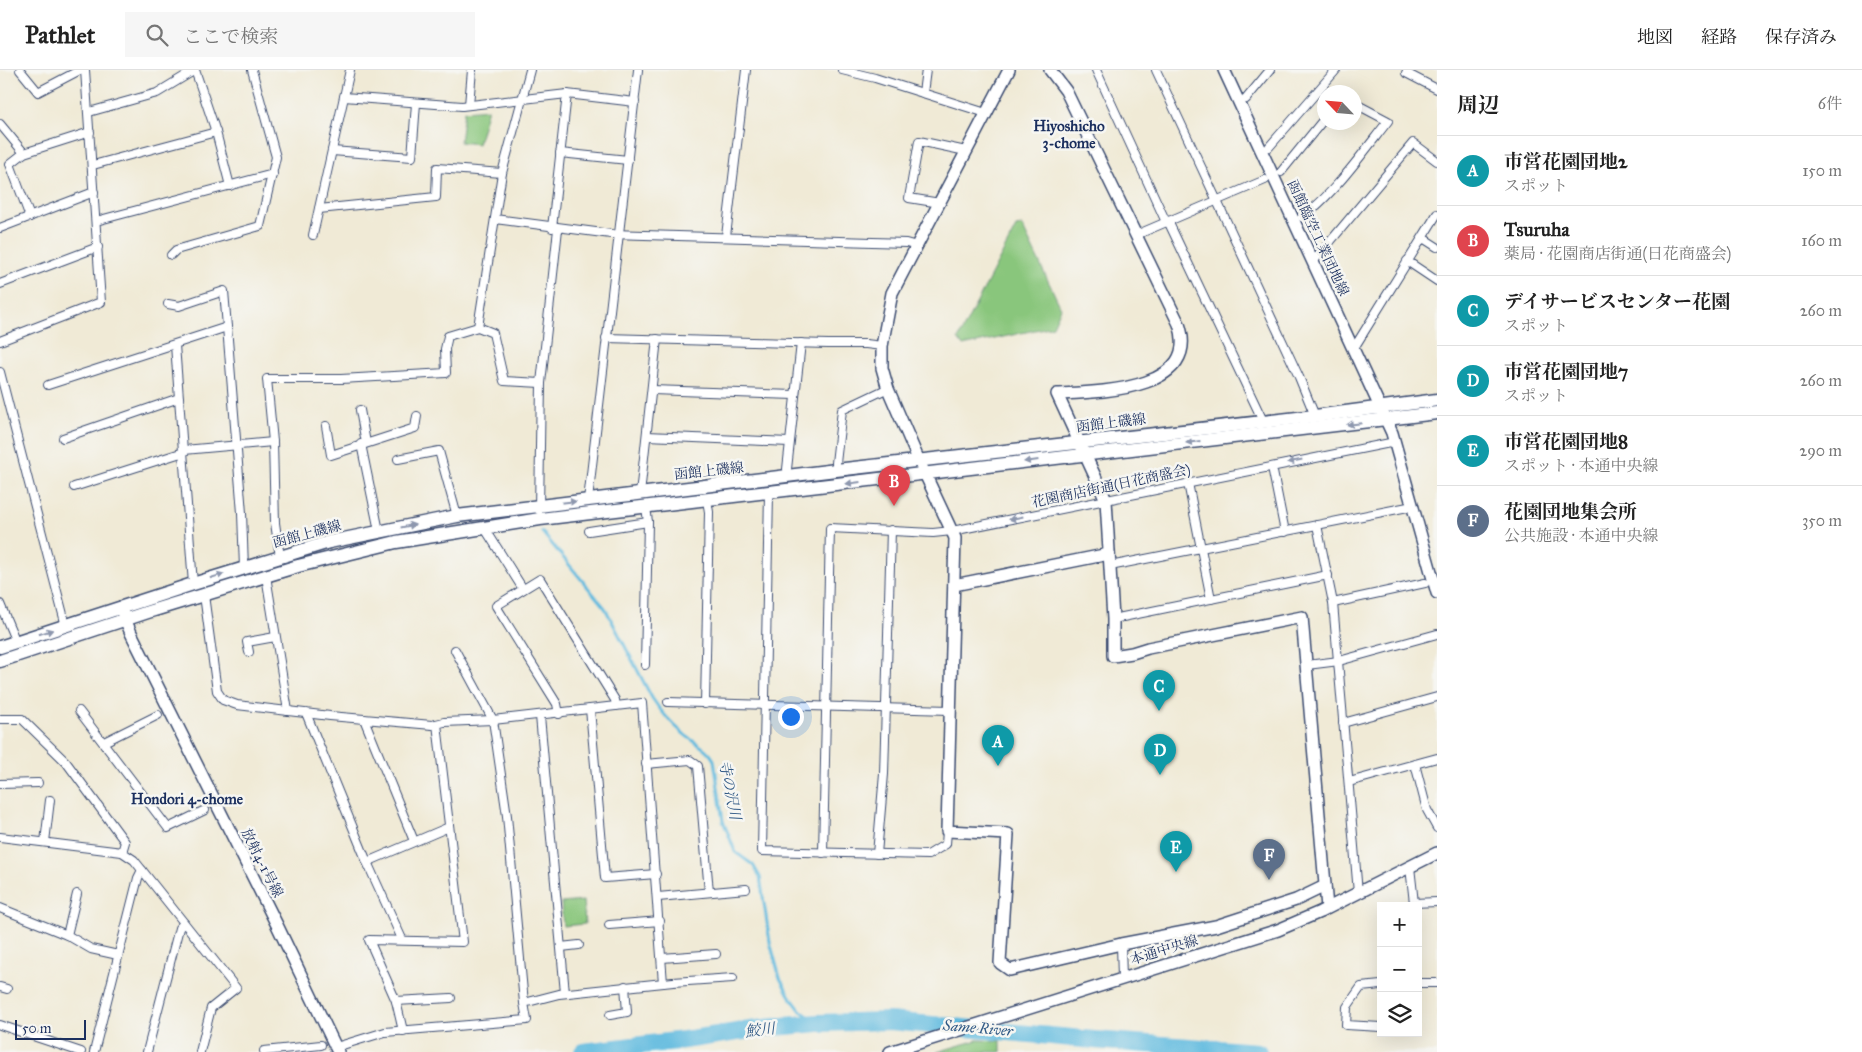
<!DOCTYPE html>
<html lang="ja">
<head>
<meta charset="utf-8">
<style>
  body { margin:0; font-family:"IM FELL Great Primer","Noto Serif JP",serif; background:#f6f6f6; color:#222 }
  .controls { position:absolute; right:15px; bottom:15px; display:grid; overflow:hidden; border-radius:0px; box-shadow:0 5px 20px #0002 }
  .controls button { width:45px; height:45px; display:grid; place-items:center; padding:0; border:0; border-bottom:1px solid #e0e0e0; background:#fff; color:#222; font:25px sans-serif }
  .compass { position:absolute; left:1317px; top:15px; width:45px; height:45px; border-radius:50%; background:#fff; box-shadow:0 5px 20px #0002; rotate:296deg }
  .scale { position:absolute; left:15px; bottom:12px; width:71px; box-sizing:border-box; padding-left:5px; border:2px solid #1b2f5e; border-top:0; font-size:14px; line-height:18px; white-space:nowrap; color:#1b2f5e; -webkit-text-stroke:4px #f6f6f2; paint-order:stroke }
  .you { position:absolute; left:790px; top:646px; width:18px; height:18px; margin:-12px; border:4px solid #fff; border-radius:50%; background:#1a73e8; box-shadow:0 0 0 8px #1a73e833 }
  .badge { display:grid; place-items:center; width:32px; height:32px; border-radius:50%; background:#0f766e; color:#fff; font-size:16px; font-weight:700 }
  .pin { position:absolute; translate:-50% -41px; filter:drop-shadow(0 1px 2px #0008) }
  .pin::after { content:''; position:absolute; top:26px; width:18px; height:15px; background:inherit; clip-path:polygon(0 0,100% 0,50% 100%) }
  .list { margin:0; padding:0; list-style:none }
  h2 { display:flex; justify-content:space-between; align-items:center; height:65px; margin:0; padding:0 20px; font-size:21px }
  h2 small { font-size:16px; font-weight:400; color:#767676 }
  .list li { display:grid; grid-template-columns:32px 1fr auto; gap:15px; align-items:center; box-sizing:border-box; height:70px; padding:0 20px; border-top:1px solid #e0e0e0 }
  .list b { display:block; font-size:19px; white-space:nowrap }
  .list p { margin:0; font-size:16px; white-space:nowrap; color:#767676 }
  .list em { font-size:16px; font-style:normal; color:#767676 }
  .icon { flex:none; width:28px; height:28px; fill:none; stroke:currentColor; stroke-width:2; stroke-linecap:round; stroke-linejoin:round }
  .map { position:relative; flex:none; width:1437px; height:982px; overflow:hidden }
  header { display:flex; align-items:center; gap:30px; box-sizing:border-box; height:70px; padding:0 25px; background:#fff; border-bottom:1px solid #e0e0e0 }
  header strong { font-size:24px }
  nav { display:flex; gap:28px; margin-inline-start:auto; font-size:18px }
  .search { width:350px; height:45px; background:#f6f6f6; display:flex; align-items:center; gap:12px; box-sizing:border-box; padding:0 18px; border-radius:0px; color:#767676; font-size:19px }
  main { display:flex }
  aside { flex:1; background:#fff }
  .map>svg:first-child { display:block }
  .park { fill:#89c67c; stroke:#527a6d }
  .lines { fill:none; stroke-linecap:round; stroke-linejoin:round }
  .stream { stroke:#62bbdf; stroke-width:3 }
  .river { stroke:#62bbdf; stroke-width:18 }
  .street-casing { stroke:#3b4b70; stroke-width:10 }
  .secondary-casing { stroke:#3b4b70; stroke-width:14 }
  .primary-casing { stroke:#3b4b70; stroke-width:15 }
  .street { stroke:#fff; stroke-width:8 }
  .secondary { stroke:#fff; stroke-width:11 }
  .primary { stroke:#fff; stroke-width:12 }
  .oneway { fill:#8d97ae }
  .labels { text-anchor:middle; dominant-baseline:central; stroke-width:5; stroke-linejoin:round; paint-order:stroke }
  .street-label { font-size:14px; fill:#1b2f5e; stroke:#f6f6f2 }
  .neighbourhood-label { font-size:15px; font-weight:bold; fill:#1b2f5e; stroke:#f6f6f2 }
  .water-label { font-size:15px; font-style:italic; fill:#305985; stroke:#f6f6f2 }
</style>
</head>
<body>
<header>
<strong>Pathlet</strong>
<div class="search"><svg class="icon" aria-label="search" viewBox="0 0 24 24"><circle cx="10" cy="10" r="6"/><path d="M15 15l6 6"/></svg>ここで検索</div>
<nav><a>地図</a><a>経路</a><a>保存済み</a></nav>
</header>
<main>
<div class="map">
<svg width="1437" height="982" viewBox="0 0 1437 982">
  <rect width="100%" height="100%" fill="#f6f6f2"/>
  <filter id="ink" filterUnits="userSpaceOnUse"><feTurbulence type="fractalNoise" baseFrequency=".02" numOctaves="2"/><feDisplacementMap in="SourceGraphic" scale="10" xChannelSelector="R" yChannelSelector="G"/><feConvolveMatrix kernelMatrix="1 2 1 2 8 2 1 2 1" color-interpolation-filters="sRGB"/></filter>
  <filter id="wash" filterUnits="userSpaceOnUse"><feTurbulence type="fractalNoise" baseFrequency=".0096" numOctaves="4" result="noise"/><feDisplacementMap in="SourceGraphic" scale="20" xChannelSelector="R" yChannelSelector="G"/><feGaussianBlur stdDeviation="1.12" result="paint"/><feColorMatrix in="noise" values="0 0 0 0 0 0 0 0 0 0 0 0 0 0 0 0 0 1.4 0 .05"/><feComposite in="paint" operator="in"/></filter>
  <g filter="url(#wash)">
    <rect width="100%" height="100%" fill="#f0ead6"/>
    <g class="park">
      <path d="M 488,39 L 478,74 L 460,72 L 464,41 Z"/>
      <path d="M 1022,156 L 1061,238 L 1053,256 L 963,276 L 958,269 L 1016,157 Z"/>
      <path d="M 583,831 L 585,854 L 563,856 L 561,833 Z"/>
      <path d="M 977,970 L 1001,971 L 1001,982 L 937,982 Z"/>
    </g>
    <g class="lines">
      <path class="stream" d="M 542,462 L 605,538 L 652,628 C 661,642 671,653 684,664 C 694,673 707,677 714,690 L 723,751 L 731,771 L 735,782 L 753,795 L 760,807 L 770,872 L 780,908 L 789,925 L 801,941 L 818,953"/>
      <path class="river" d="M 583,982 L 684,970 L 764,958 L 818,953 L 890,951 L 1094,970 L 1258,982"/>
    </g>
  </g>
  <g filter="url(#ink)">
    <g class="lines">
      <g class="street-casing">
        <g id="street">
          <path d="M 20,0 L 38,22 L 80,0"/>
          <path d="M 842,0 L 875,8 L 986,43"/>
          <path d="M 1096,0 L 1166,152"/>
          <path d="M 1156,0 L 1299,307 L 1315,346"/>
          <path d="M 1408,0 L 1406,3 L 1437,19"/>
          <path d="M 923,23 L 926,0"/>
          <path d="M 344,27 L 462,36 L 567,24 L 635,32"/>
          <path d="M 1246,29 L 1270,0"/>
          <path d="M 469,35 L 472,0"/>
          <path d="M 89,42 L 157,23 L 195,0 L 216,62 L 230,116"/>
          <path d="M 0,54 L 24,83"/>
          <path d="M 1269,77 L 1336,0"/>
          <path d="M 332,81 L 412,87 L 416,33"/>
          <path d="M 560,83 L 628,90"/>
          <path d="M 93,95 L 216,62"/>
          <path d="M 1281,102 L 1324,49"/>
          <path d="M 940,133 L 909,128 L 919,71 L 966,81"/>
          <path d="M 319,139 L 436,127 L 437,98 L 502,103"/>
          <path d="M 30,147 L 10,94 L 24,83 L 90,62"/>
          <path d="M 1302,147 C 1331,128 1365,80 1388,51 L 1354,33"/>
          <path d="M 495,149 L 611,164 L 906,173 L 917,176"/>
          <path d="M 96,151 L 273,104"/>
          <path d="M 1168,151 L 1263,351"/>
          <path d="M 0,158 L 94,122"/>
          <path d="M 552,158 L 567,24"/>
          <path d="M 313,165 L 350,0"/>
          <path d="M 1136,165 L 1265,110"/>
          <path d="M 726,166 L 746,0"/>
          <path d="M 1426,170 L 1437,177"/>
          <path d="M 171,185 L 176,180 L 260,156 L 276,87 L 252,0"/>
          <path d="M 1407,191 L 1437,211"/>
          <path d="M 1313,192 L 1413,73 L 1437,91"/>
          <path d="M 0,214 L 98,177"/>
          <path d="M 227,257 L 242,443 L 244,498"/>
          <path d="M 478,257 L 502,103 L 530,0"/>
          <path d="M 606,268 L 828,274 L 866,274 L 882,276"/>
          <path d="M 0,271 L 101,232 L 85,0"/>
          <path d="M 175,275 L 193,514"/>
          <path d="M 1354,278 L 1437,144"/>
          <path d="M 0,302 L 66,556"/>
          <path d="M 48,315 L 227,257 L 224,221 L 179,236 L 168,234"/>
          <path d="M 652,320 L 795,325"/>
          <path d="M 360,340 L 366,373"/>
          <path d="M 326,356 L 331,385 L 415,358 L 417,346"/>
          <path d="M 647,366 L 789,372"/>
          <path d="M 63,368 L 179,328"/>
          <path d="M 361,374 L 379,461"/>
          <path d="M 184,380 L 273,372"/>
          <path d="M 398,389 L 439,381 L 457,446"/>
          <path d="M 836,393 L 842,340 L 882,321"/>
          <path d="M 787,399 L 801,273"/>
          <path d="M 1273,402 L 1285,462"/>
          <path d="M 1188,413 L 1211,529"/>
          <path d="M 74,417 L 184,382"/>
          <path d="M 769,423 L 762,781 L 928,785 L 946,774 L 947,761"/>
          <path d="M 640,424 L 657,269"/>
          <path d="M 588,430 L 638,0"/>
          <path d="M 539,440 L 541,313 L 558,159"/>
          <path d="M 1317,455 L 1333,533 L 1358,823"/>
          <path d="M 484,457 L 523,519"/>
          <path d="M 589,461 L 648,452"/>
          <path d="M 280,487 L 275,453 L 273,372 L 267,309 L 341,309 L 446,303 L 445,279 L 448,266 L 478,257 L 493,263 L 504,311 L 541,313"/>
          <path d="M 1110,496 L 1413,436"/>
          <path d="M 266,506 L 288,641"/>
          <path d="M 204,525 L 217,621 L 223,630 L 237,635 L 330,646 L 432,655 L 444,652 L 493,650 L 642,633 L 663,913"/>
          <path d="M 1333,533 L 1425,513"/>
          <path d="M 0,534 L 16,572"/>
          <path d="M 1113,549 L 1328,505"/>
          <path d="M 249,582 L 247,572 L 275,567"/>
          <path d="M 645,595 L 648,452 L 646,437"/>
          <path d="M 1307,595 L 1339,591 L 1437,564"/>
          <path d="M 668,632 L 950,640"/>
          <path d="M 705,634 L 709,442 L 707,430"/>
          <path d="M 590,639 L 605,808 L 656,804"/>
          <path d="M 79,641 L 168,758 L 205,740"/>
          <path d="M 306,643 L 367,792 L 402,869"/>
          <path d="M 559,644 L 557,634 L 496,536 L 540,509 L 615,630 L 616,636"/>
          <path d="M 540,646 L 565,923"/>
          <path d="M 0,649 L 22,649 L 66,692 L 125,772 L 122,782"/>
          <path d="M 364,649 L 414,771"/>
          <path d="M 1343,653 L 1437,627"/>
          <path d="M 104,672 L 158,645"/>
          <path d="M 646,694 L 690,690 L 698,696 L 709,822"/>
          <path d="M 1415,694 L 1427,740 L 1437,758"/>
          <path d="M 1349,712 L 1437,688"/>
          <path d="M 0,714 L 38,713"/>
          <path d="M 0,767 L 122,782 L 134,790 L 236,918 L 211,938 L 200,982"/>
          <path d="M 45,772 L 50,730"/>
          <path d="M 823,783 L 830,458 L 933,463 L 952,461 L 1395,372"/>
          <path d="M 877,784 L 884,704 L 891,460"/>
          <path d="M 367,792 L 449,757"/>
          <path d="M 1410,797 L 1414,833 L 1437,832"/>
          <path d="M 658,827 L 746,819"/>
          <path d="M 0,838 L 67,865 L 91,879 L 118,885"/>
          <path d="M 609,855 L 660,851"/>
          <path d="M 67,865 L 77,824"/>
          <path d="M 1121,874 L 1122,909"/>
          <path d="M 561,877 L 579,875"/>
          <path d="M 662,888 L 716,884"/>
          <path d="M 1418,913 L 1437,913"/>
          <path d="M 1381,915 L 1361,917 L 1347,937 L 1346,955 L 1381,957"/>
          <path d="M 0,917 L 7,919"/>
          <path d="M 396,931 L 451,928"/>
          <path d="M 524,933 L 559,924 L 673,912 L 733,908"/>
          <path d="M 610,945 L 627,942 L 625,916"/>
          <path d="M 0,955 L 81,982"/>
          <path d="M 403,961 L 396,931 L 369,870 L 463,872 L 437,654"/>
          <path d="M 336,977 L 385,962 L 527,950 L 524,933 L 507,746 L 493,650 L 455,580"/>
          <path d="M 264,981 L 321,975"/>
          <path d="M 94,982 L 138,808 L 142,800"/>
          <path d="M 147,982 L 179,858 L 184,853"/>
        </g>
      </g>
      <g class="secondary-casing">
        <g id="secondary">
          <path d="M 1009,0 L 892,223 L 882,276 L 882,298 L 888,319 L 919,391 L 955,468 L 947,761 L 1008,764 L 1000,893 L 1010,900 L 1121,874 L 1216,856 L 1296,830 L 1325,816"/>
          <path d="M 1050,0 L 1066,21 L 1179,254 C 1202,321 1098,322 1057,324 L 1106,430 L 1113,549 L 1113,586 L 1132,583 L 1148,578 L 1302,547 L 1327,838"/>
          <path d="M 1224,0 L 1392,363 L 1437,523"/>
          <path d="M 954,515 L 1109,484"/>
          <path d="M 122,542 L 131,563 L 277,855 L 338,982"/>
          <path d="M 890,982 L 1278,860 L 1320,842 L 1437,783"/>
        </g>
      </g>
      <g class="primary-casing">
        <g id="primary">
          <path d="M 0,577 L 193,514 L 329,472 L 457,446 L 836,400 L 1315,346 L 1437,330"/>
          <path d="M 0,591 L 151,541 L 298,496 L 396,472 L 540,449 L 1437,343"/>
        </g>
      </g>
      <use href="#street" class="street"/>
      <use href="#secondary" class="secondary"/>
      <use href="#primary" class="primary"/>
    </g>
    <defs><path id="oneway-solid" d="M-6-.8H1V-3.2L6.5 0L1 3.2V.8H-6Z" transform="scale(1.25)"/></defs>
    <g class="oneway">
      <use href="#oneway-solid" transform="translate(1354 354) rotate(174)"/>
      <use href="#oneway-solid" transform="translate(1193 372) rotate(173)"/>
      <use href="#oneway-solid" transform="translate(1031 391) rotate(173)"/>
      <use href="#oneway-solid" transform="translate(1295 391) rotate(169)"/>
      <use href="#oneway-solid" transform="translate(853 413) rotate(173)"/>
      <use href="#oneway-solid" transform="translate(569 432) rotate(-6)"/>
      <use href="#oneway-solid" transform="translate(1016 448) rotate(169)"/>
      <use href="#oneway-solid" transform="translate(408 456) rotate(-11)"/>
      <use href="#oneway-solid" transform="translate(217 506) rotate(-17)"/>
      <use href="#oneway-solid" transform="translate(46 562) rotate(-18)"/>
    </g>
  </g>
  <g class="labels">
    <g class="street-label">
      <text transform="translate(1318 168) rotate(65)">函館臨空工業団地線</text>
      <text transform="translate(1111 353) rotate(-7)">函館上磯線</text>
      <text transform="translate(709 401) rotate(-6)">函館上磯線</text>
      <text transform="translate(1111 416) rotate(-12)">花園商店街通(日花商盛会)</text>
      <text transform="translate(307 464) rotate(-15)">函館上磯線</text>
      <text transform="translate(262 793) rotate(63)">放射4-1号線</text>
      <text transform="translate(1164 880) rotate(-17)">本通中央線</text>
    </g>
    <g class="neighbourhood-label">
      <text x="1069" y="56">Hiyoshicho<tspan x="1069" dy="17">3-chome</tspan></text>
      <text x="187" y="729">Hondori 4-chome</text>
    </g>
    <g class="water-label">
      <text transform="translate(730 720) rotate(79)">寺の沢川</text>
      <text transform="translate(978 958) rotate(5)">Same River</text>
      <text transform="translate(760 960) rotate(-7)">鮫川</text>
    </g>
  </g>
</svg>
<div class="controls">
<button>+</button>
<button>−</button>
<button><svg class="icon" aria-label="layers" viewBox="0 0 24 24"><path d="M12 4l9 5-9 5-9-5zM3 14l9 5 9-5"/></svg></button>
</div>
<svg class="compass" viewBox="-18 -18 36 36"><path d="M0-13l5 13h-10z" fill="#e53935"/><path d="M0 13l5-13h-10z" fill="#767676"/></svg>
<div class="scale">50 m</div>
<div class="you"></div>
<div class="pin badge" style="left:998px;top:696px;background:#0f9aa8">A</div>
<div class="pin badge" style="left:894px;top:436px;background:#e0444e">B</div>
<div class="pin badge" style="left:1159px;top:641px;background:#0f9aa8">C</div>
<div class="pin badge" style="left:1160px;top:705px;background:#0f9aa8">D</div>
<div class="pin badge" style="left:1176px;top:802px;background:#0f9aa8">E</div>
<div class="pin badge" style="left:1269px;top:810px;background:#5c6f8a">F</div>
</div>
<aside>
<h2>周辺<small>6件</small></h2>
<ul class="list">
<li><span class="badge" style="background:#0f9aa8">A</span><div><b>市営花園団地2</b><p>スポット</p></div><em>150 m</em></li>
<li><span class="badge" style="background:#e0444e">B</span><div><b>Tsuruha</b><p>薬局 · 花園商店街通(日花商盛会)</p></div><em>160 m</em></li>
<li><span class="badge" style="background:#0f9aa8">C</span><div><b>デイサービスセンター花園</b><p>スポット</p></div><em>260 m</em></li>
<li><span class="badge" style="background:#0f9aa8">D</span><div><b>市営花園団地7</b><p>スポット</p></div><em>260 m</em></li>
<li><span class="badge" style="background:#0f9aa8">E</span><div><b>市営花園団地8</b><p>スポット · 本通中央線</p></div><em>290 m</em></li>
<li><span class="badge" style="background:#5c6f8a">F</span><div><b>花園団地集会所</b><p>公共施設 · 本通中央線</p></div><em>350 m</em></li>
</ul>
</aside>
</main>
</body>
</html>
